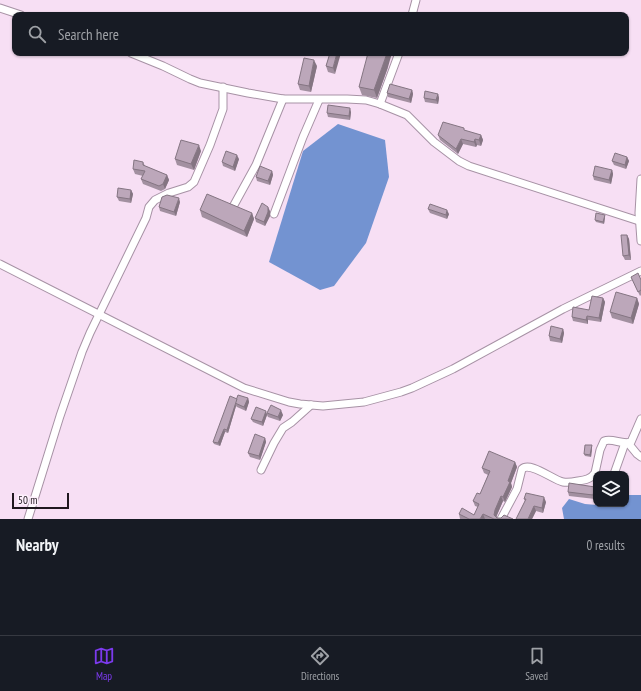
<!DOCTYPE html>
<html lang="en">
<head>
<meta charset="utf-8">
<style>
  body { margin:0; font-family:"PT Sans Narrow",sans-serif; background:#242831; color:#f1f3f6 }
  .controls { position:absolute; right:12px; bottom:12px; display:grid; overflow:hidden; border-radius:8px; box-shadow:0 1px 3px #0004 }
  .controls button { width:36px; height:36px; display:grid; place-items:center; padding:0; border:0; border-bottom:1px solid #363941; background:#171b24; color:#f1f3f6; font:20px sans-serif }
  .scale { position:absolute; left:12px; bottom:10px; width:57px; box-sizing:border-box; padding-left:4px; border:2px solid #20181f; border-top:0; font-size:11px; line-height:14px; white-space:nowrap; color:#20181f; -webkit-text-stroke:3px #fef0fc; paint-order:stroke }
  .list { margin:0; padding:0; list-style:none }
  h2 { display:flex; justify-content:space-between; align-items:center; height:52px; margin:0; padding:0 16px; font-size:17px }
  h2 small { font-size:13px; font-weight:400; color:#9ea1a6 }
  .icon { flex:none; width:22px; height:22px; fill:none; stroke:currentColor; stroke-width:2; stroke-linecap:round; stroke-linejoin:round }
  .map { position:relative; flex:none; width:641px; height:519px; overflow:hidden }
  .search { position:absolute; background:#171b24; box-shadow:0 1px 3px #0004; left:12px; right:12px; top:12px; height:44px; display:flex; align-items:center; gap:10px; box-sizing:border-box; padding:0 14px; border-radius:8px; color:#9ea1a6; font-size:15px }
  .sheet { height:116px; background:#171b24 }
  nav { display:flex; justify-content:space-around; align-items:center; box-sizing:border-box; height:56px; border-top:1px solid #363941; background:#171b24; font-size:11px; color:#9ea1a6 }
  nav a { display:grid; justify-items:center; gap:2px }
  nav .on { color:#7c3aed }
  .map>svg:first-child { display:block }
  .water { fill:#7393d1 }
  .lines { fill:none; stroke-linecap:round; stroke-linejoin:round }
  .minor-casing { stroke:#a792a5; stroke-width:9 }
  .minor { stroke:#fff; stroke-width:7 }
  .wall { fill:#a290a0 }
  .shaded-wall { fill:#847582 }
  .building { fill:#bca7ba; stroke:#847582 }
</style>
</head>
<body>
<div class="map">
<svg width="641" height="519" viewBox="0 0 641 519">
  <rect width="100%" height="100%" fill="#f7dff4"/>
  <g class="water">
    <path d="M 338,124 L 385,140 L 389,177 L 366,243 L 334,286 L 320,290 L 269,262 L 303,151 Z"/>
    <path d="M 626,495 L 641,495 L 641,519 L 564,519 L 562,508 L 569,499 L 585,504 L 597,505 L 598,504 L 626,504 Z"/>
  </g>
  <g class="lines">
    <g class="minor-casing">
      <g id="minor">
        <path d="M 0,8 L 21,15"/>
        <path d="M 412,15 L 416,0"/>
        <path d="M 131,53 L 163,66 L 190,79 L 200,83 L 248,93 L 283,99 L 347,99 L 366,100 L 380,104 L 407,115 L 434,142 L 459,161 L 469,166 L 639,221"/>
        <path d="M 380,104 L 399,53"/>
        <path d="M 641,179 L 639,213 L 641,241"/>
        <path d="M 234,205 L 256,165 L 283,99"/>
        <path d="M 274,214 L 303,137 L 319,100"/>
        <path d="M 0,264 L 244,388 L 289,402 L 300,404 L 323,406 L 364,402 L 401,392 L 412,388 L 453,369 L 563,309 L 641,271"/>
        <path d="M 628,443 L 637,454 L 641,457"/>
        <path d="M 261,470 L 274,443 L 283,428 L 292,422 L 311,405"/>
        <path d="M 614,474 L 625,443"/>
        <path d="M 28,519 L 60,416 L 82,352 L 90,333 L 146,218 L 149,207 L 155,200 L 169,193 L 188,187 L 194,182 L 210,145 L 223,109 L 223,87"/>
        <path d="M 501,519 L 517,489 L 522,469 C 530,461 553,480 563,482 C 568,483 573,482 578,481 C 585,480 591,479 595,473 L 600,450 L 604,441 C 613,438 622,445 631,442 L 641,419"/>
      </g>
    </g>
    <use href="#minor" class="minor"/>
  </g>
  <g class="wall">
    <path d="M 330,53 L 335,74 L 328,72 L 326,66 Z"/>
    <path d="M 317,66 L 311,92 L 300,90 L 298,84 Z"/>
    <path d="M 388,67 L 377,98 L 362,95 L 359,87 Z"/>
    <path d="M 412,90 L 413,94 L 411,103 L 388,97 L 387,93 Z"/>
    <path d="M 438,94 L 439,98 L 438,104 L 425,102 L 424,98 Z"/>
    <path d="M 351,112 L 350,120 L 328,117 L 327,113 Z"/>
    <path d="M 465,131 L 481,135 L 483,140 L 481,146 L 477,145 L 476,147 L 463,144 L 458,154 L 440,140 L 438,135 Z"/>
    <path d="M 201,151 L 194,170 L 177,165 L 175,159 Z"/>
    <path d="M 627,157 L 629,161 L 626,169 L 614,165 L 612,161 Z"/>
    <path d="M 239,159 L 235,171 L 223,166 L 222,162 Z"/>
    <path d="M 143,162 L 145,166 L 167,175 L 169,180 L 165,189 L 161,191 L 143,184 L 141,179 L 143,176 L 135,174 L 133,169 Z"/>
    <path d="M 612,170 L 613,174 L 611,184 L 594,180 L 593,176 Z"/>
    <path d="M 272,171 L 273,175 L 270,185 L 257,181 L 256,177 Z"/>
    <path d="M 131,190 L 133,194 L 131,203 L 119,201 L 117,197 Z"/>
    <path d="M 180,202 L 176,216 L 160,211 L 159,207 Z"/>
    <path d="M 428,209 L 449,214 L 447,219 L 430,213 Z"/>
    <path d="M 200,210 L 252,213 L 254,219 L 247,237 L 202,217 Z"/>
    <path d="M 270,211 L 270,216 L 265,226 L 256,222 L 255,218 Z"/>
    <path d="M 605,217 L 604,224 L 596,222 L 595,220 Z"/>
    <path d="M 627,235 L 629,239 L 631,260 L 625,260 L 623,256 Z"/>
    <path d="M 631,277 L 641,280 L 641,295 L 640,296 Z"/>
    <path d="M 603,298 L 605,302 L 601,322 L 588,320 L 588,324 L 573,321 L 572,317 L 589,310 Z"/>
    <path d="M 637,298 L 639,304 L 633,324 L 612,318 L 610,312 Z"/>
    <path d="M 563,329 L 564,333 L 562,343 L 550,341 L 549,336 Z"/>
    <path d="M 248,398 L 249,402 L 246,411 L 237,407 L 236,406 L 228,433 L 225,432 L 220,446 L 214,444 L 213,442 L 237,399 Z"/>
    <path d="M 267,413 L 283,415 L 280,421 L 268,417 L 267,415 L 263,426 L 253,422 L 251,419 Z"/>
    <path d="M 265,438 L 266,442 L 260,460 L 250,457 L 248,453 Z"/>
    <path d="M 592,448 L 591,457 L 585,456 L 584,454 Z"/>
    <path d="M 515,462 L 517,467 L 511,483 L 512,487 L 505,502 L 503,501 L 497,515 L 496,518 L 513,519 L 460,519 L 459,514 L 474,515 L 478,507 L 475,506 L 473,501 L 480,494 L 488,475 L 484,473 L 482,468 Z"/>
    <path d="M 595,487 L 596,492 L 595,499 L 569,496 L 568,492 Z"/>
    <path d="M 524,499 L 546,502 L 543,513 L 536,511 L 532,519 L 516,519 L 525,501 Z"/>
  </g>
  <g class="shaded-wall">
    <path d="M 337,53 L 341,53 L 335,74 L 333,68 Z"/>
    <path d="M 387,53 L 392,53 L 388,67 L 377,98 L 374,90 Z"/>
    <path d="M 314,60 L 317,66 L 311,92 L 309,86 Z"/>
    <path d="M 412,90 L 413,94 L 411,103 L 409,99 Z"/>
    <path d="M 438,94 L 439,98 L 438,104 L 436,100 Z"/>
    <path d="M 350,108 L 351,112 L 350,120 L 349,116 Z"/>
    <path d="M 481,135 L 483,140 L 481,146 L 479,140 Z"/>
    <path d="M 461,139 L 463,144 L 458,154 L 456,149 Z"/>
    <path d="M 475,139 L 477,145 L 476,147 L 474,142 Z"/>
    <path d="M 199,145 L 201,151 L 194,170 L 191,164 Z"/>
    <path d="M 237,155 L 239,159 L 235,171 L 233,167 Z"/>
    <path d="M 627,157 L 629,161 L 626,169 L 625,165 Z"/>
    <path d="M 612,170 L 613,174 L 611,184 L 609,180 Z"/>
    <path d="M 272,171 L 273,175 L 270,185 L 268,181 Z"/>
    <path d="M 167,175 L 169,180 L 165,189 L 163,184 Z"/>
    <path d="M 131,190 L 133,194 L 131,203 L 130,199 Z"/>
    <path d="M 179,198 L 180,202 L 176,216 L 174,212 Z"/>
    <path d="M 268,207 L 270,211 L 270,216 L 265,226 L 264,222 Z"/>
    <path d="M 447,210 L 449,214 L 447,219 L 446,215 Z"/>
    <path d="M 252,213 L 254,219 L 247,237 L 244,231 Z"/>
    <path d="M 605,215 L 605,217 L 604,224 L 603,222 Z"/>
    <path d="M 627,235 L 629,239 L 631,260 L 629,255 Z"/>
    <path d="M 603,298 L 605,302 L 601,322 L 599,318 Z"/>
    <path d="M 637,298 L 639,304 L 633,324 L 631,318 Z"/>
    <path d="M 587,316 L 588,320 L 588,324 L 586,320 Z"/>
    <path d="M 563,329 L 564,333 L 562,343 L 560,339 Z"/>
    <path d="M 248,398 L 249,402 L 246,411 L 244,407 Z"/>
    <path d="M 235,404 L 236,406 L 228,433 L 227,430 Z"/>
    <path d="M 281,410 L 283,415 L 280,421 L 278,417 Z"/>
    <path d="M 266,411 L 267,415 L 263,426 L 262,422 Z"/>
    <path d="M 224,429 L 225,432 L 220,446 L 218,443 Z"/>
    <path d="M 265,438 L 266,442 L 260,460 L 259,456 Z"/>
    <path d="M 592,445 L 592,448 L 591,457 L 590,455 Z"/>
    <path d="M 515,462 L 517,467 L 511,483 L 512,487 L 505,502 L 503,497 L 508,481 Z"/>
    <path d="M 595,487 L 596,492 L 595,499 L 593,495 Z"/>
    <path d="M 501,496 L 503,501 L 497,515 L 496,519 L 494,515 L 495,510 Z"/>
    <path d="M 544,497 L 546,502 L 543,513 L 542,508 Z"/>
    <path d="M 534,506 L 536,511 L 532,519 L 528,519 Z"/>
    <path d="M 483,514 L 485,519 L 480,519 Z"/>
  </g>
  <g class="building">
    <path d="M 330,53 L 337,53 L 333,68 L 326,66 Z"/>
    <path d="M 368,53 L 387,53 L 385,59 L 374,90 L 359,87 Z"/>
    <path d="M 304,58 L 314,60 L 309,86 L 298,84 Z"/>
    <path d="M 390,84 L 412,90 L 409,99 L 387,93 Z"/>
    <path d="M 425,91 L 438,94 L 436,100 L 424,98 Z"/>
    <path d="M 328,105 L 350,108 L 349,116 L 327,113 Z"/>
    <path d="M 443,122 L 464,128 L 464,130 L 481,135 L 479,140 L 475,139 L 474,142 L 461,139 L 456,149 L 438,135 Z"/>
    <path d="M 181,140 L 199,145 L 191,164 L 175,159 Z"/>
    <path d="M 226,151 L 237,155 L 233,167 L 222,162 Z"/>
    <path d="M 615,153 L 627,157 L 625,165 L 612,161 Z"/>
    <path d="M 134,160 L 143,162 L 143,165 L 167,175 L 163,184 L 159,186 L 141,179 L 145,171 L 133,169 Z"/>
    <path d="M 260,166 L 272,171 L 268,181 L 256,177 Z"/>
    <path d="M 595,166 L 612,170 L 609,180 L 593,176 Z"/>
    <path d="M 118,188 L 131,190 L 130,199 L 117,197 Z"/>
    <path d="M 207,194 L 252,213 L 244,231 L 200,210 Z"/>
    <path d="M 167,195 L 179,198 L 174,212 L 159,207 L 162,197 Z"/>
    <path d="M 262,203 L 268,207 L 268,212 L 264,222 L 255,218 Z"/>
    <path d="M 430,204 L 447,210 L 446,215 L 428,209 Z"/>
    <path d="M 596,213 L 605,215 L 603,222 L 595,220 Z"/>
    <path d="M 621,235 L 627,235 L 629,255 L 623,256 Z"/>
    <path d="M 638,273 L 641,280 L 641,290 L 638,292 L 631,277 Z"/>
    <path d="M 616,292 L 637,298 L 631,318 L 610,312 Z"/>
    <path d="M 592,296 L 603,298 L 599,318 L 587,316 L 586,320 L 572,317 L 573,307 L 589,310 Z"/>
    <path d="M 551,326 L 563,329 L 560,339 L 549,336 Z"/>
    <path d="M 238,395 L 248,398 L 244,407 L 235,403 Z"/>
    <path d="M 230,396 L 237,399 L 227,430 L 224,429 L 218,443 L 213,442 Z"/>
    <path d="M 271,405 L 281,410 L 278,417 L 267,413 Z"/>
    <path d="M 256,407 L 266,411 L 262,422 L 251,419 Z"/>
    <path d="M 255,434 L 265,438 L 259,456 L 248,453 Z"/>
    <path d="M 585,445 L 592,445 L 590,455 L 584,454 Z"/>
    <path d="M 489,451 L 515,462 L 508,481 L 510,482 L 503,497 L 501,496 L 495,510 L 494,515 L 497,518 L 501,518 L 504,515 L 513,519 L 494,519 L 483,514 L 480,519 L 469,519 L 459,514 L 462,508 L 474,515 L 479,504 L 473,501 L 477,493 L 480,494 L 490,471 L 482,468 Z"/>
    <path d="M 569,483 L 595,487 L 593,495 L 568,492 Z"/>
    <path d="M 526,493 L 544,497 L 542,508 L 534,506 L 528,519 L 516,519 L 526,499 L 524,499 Z"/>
  </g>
</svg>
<div class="controls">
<button><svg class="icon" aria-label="layers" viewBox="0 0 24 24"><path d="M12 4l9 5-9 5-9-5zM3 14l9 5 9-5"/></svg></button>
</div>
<div class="scale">50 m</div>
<div class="search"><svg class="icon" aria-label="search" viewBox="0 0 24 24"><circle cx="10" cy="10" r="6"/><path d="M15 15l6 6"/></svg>Search here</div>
</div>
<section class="sheet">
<h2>Nearby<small>0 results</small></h2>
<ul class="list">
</ul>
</section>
<nav>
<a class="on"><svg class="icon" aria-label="map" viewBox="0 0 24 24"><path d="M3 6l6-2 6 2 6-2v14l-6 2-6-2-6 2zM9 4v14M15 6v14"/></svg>Map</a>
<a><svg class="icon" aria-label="directions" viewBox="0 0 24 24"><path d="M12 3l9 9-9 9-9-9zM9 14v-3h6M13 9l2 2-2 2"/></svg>Directions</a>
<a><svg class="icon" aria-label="saved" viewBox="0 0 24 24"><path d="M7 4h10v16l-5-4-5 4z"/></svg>Saved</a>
</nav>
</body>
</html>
